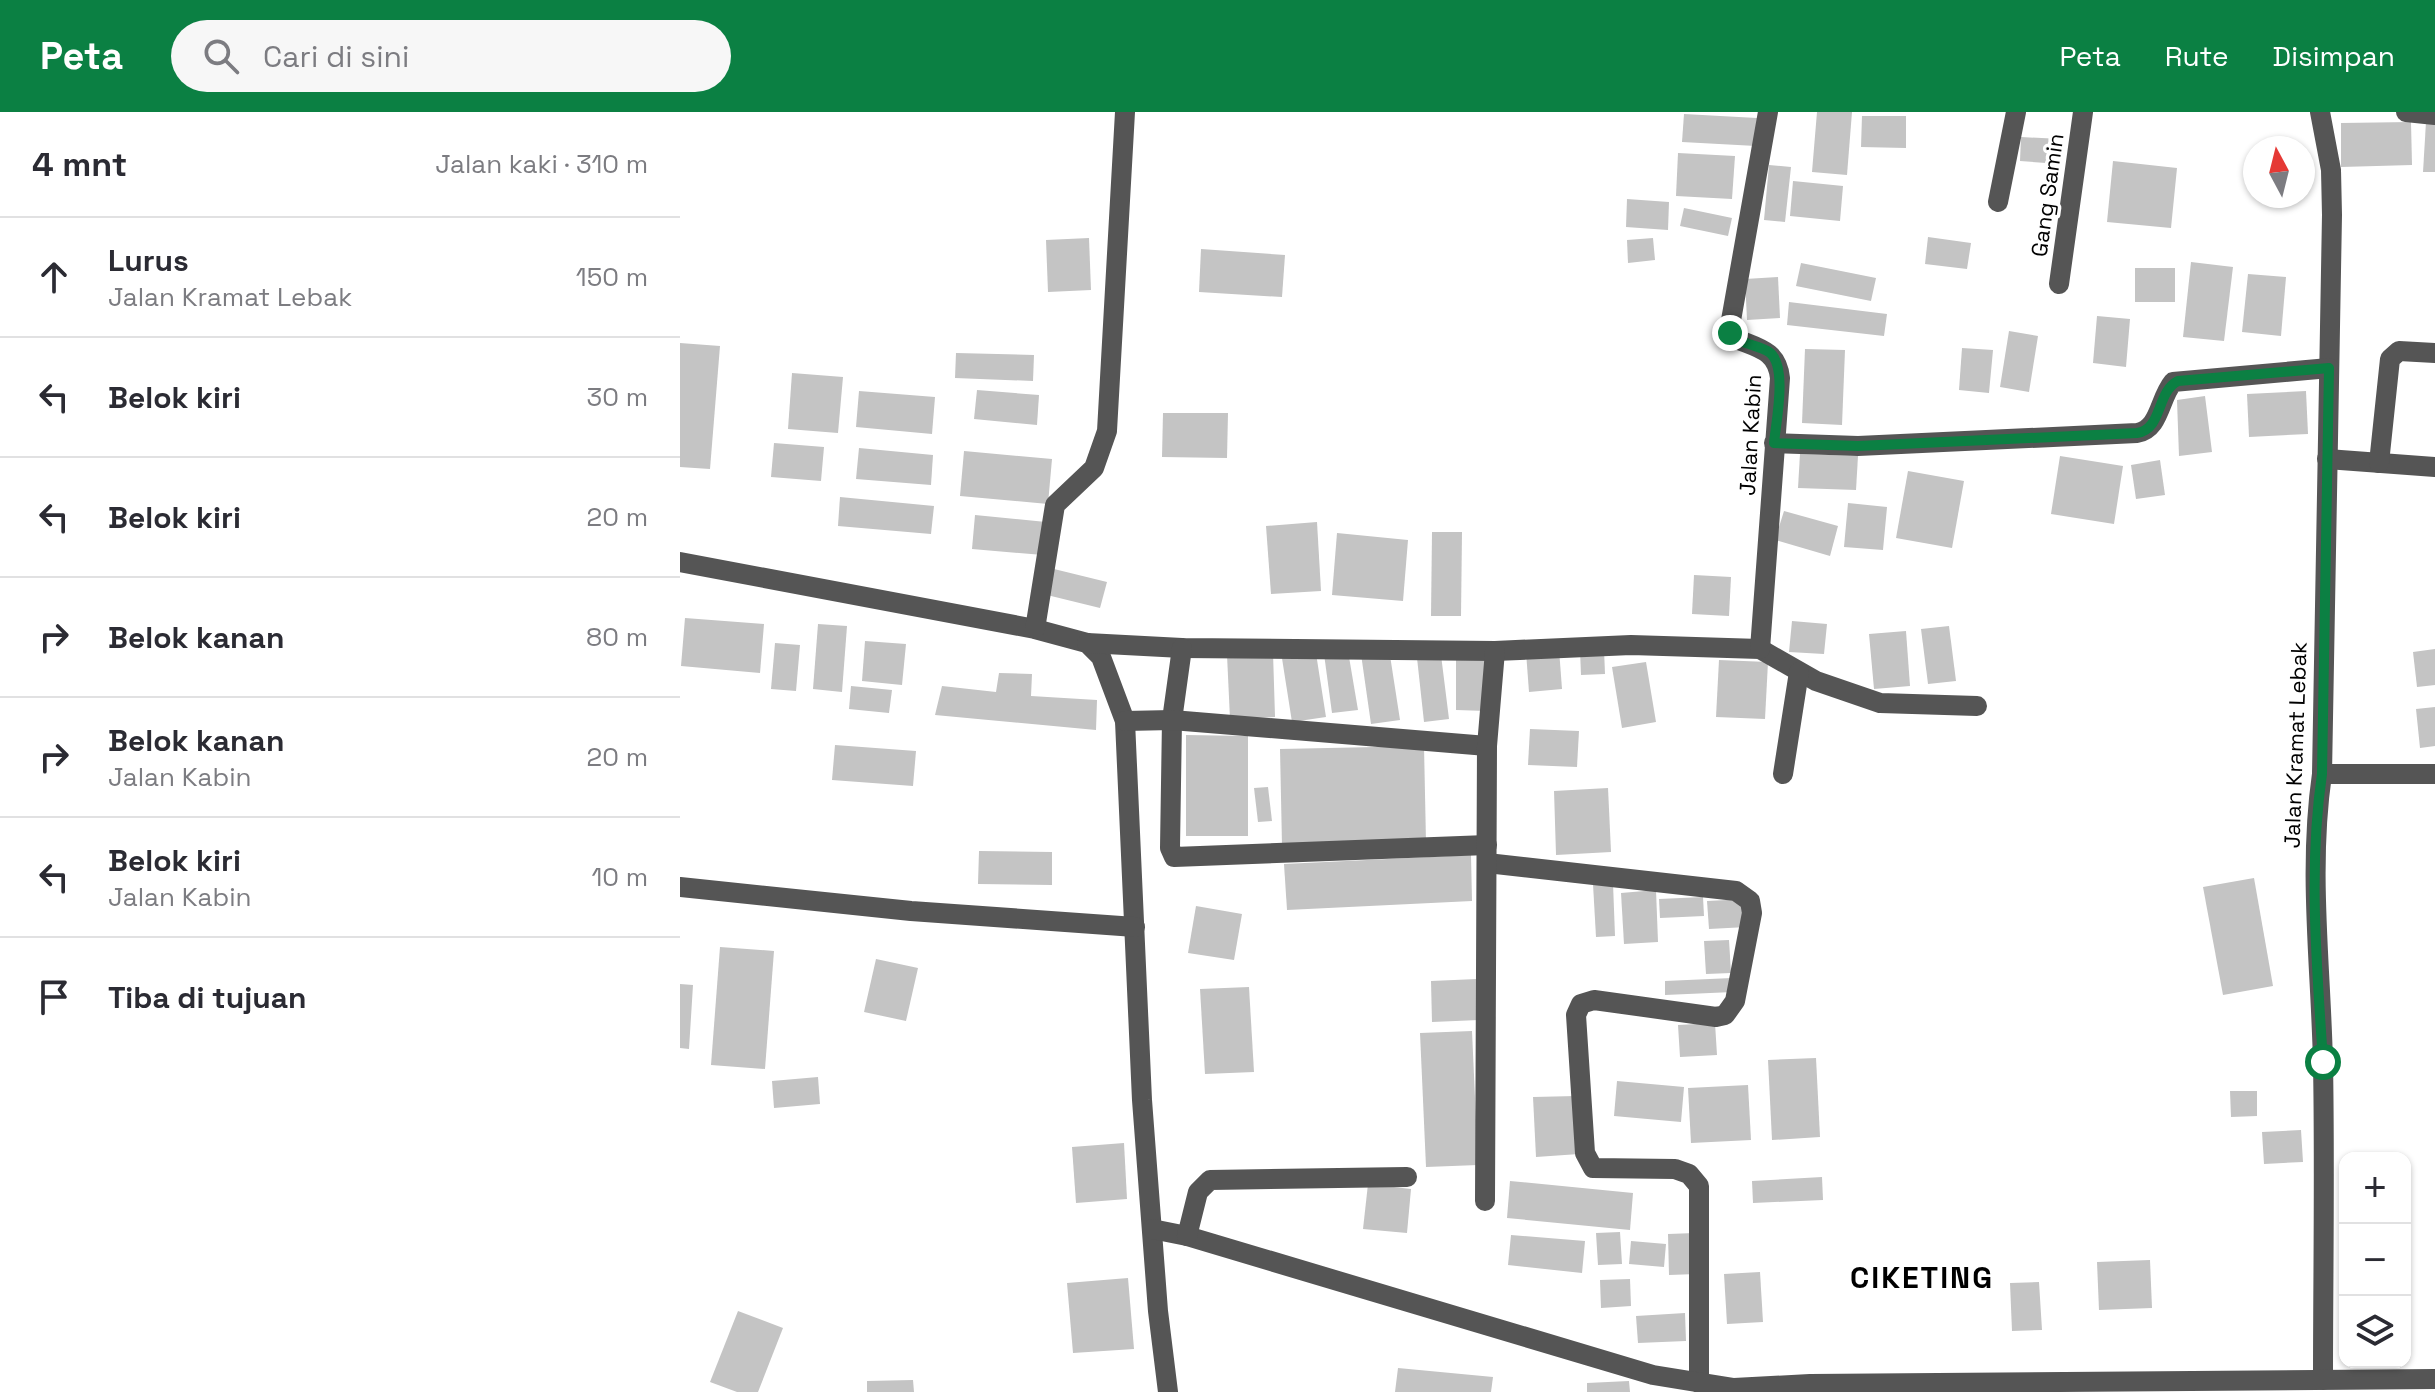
<!DOCTYPE html>
<html lang="id">
<head>
<meta charset="utf-8">
<style>
  body { margin:0; font-family:"Space Grotesk",sans-serif; background:#f7f7f7; color:#2b2b33 }
  .controls { position:absolute; right:24px; bottom:24px; display:grid; overflow:hidden; border-radius:16px; box-shadow:0 2px 6px #0004 }
  .controls button { width:72px; height:72px; display:grid; place-items:center; padding:0; border:0; border-bottom:2px solid #e1e1e2; background:#fff; color:#2b2b33; font:40px sans-serif }
  .compass { position:absolute; left:1563px; top:24px; width:72px; height:72px; border-radius:50%; background:#fff; box-shadow:0 2px 6px #0004; rotate:353deg }
  .stop { position:absolute; width:24px; height:24px; margin:-18px; border:6px solid #0b8043; border-radius:50%; background:#fff }
  .stop.end { background:#0b8043; border-color:#fff; box-shadow:0 2px 8px #0008 }
  .list { margin:0; padding:0; list-style:none }
  h2 { display:flex; justify-content:space-between; align-items:center; height:104px; margin:0; padding:0 32px; font-size:34px }
  h2 small { font-size:26px; font-weight:400; color:#7c7c81 }
  .list li { display:grid; grid-template-columns:52px 1fr auto; gap:24px; align-items:center; box-sizing:border-box; height:120px; padding:0 32px; border-top:2px solid #e1e1e2 }
  .list b { display:block; font-size:30px; white-space:nowrap }
  .list p { margin:0; font-size:26px; white-space:nowrap; color:#7c7c81 }
  .list em { font-size:26px; font-style:normal; color:#7c7c81 }
  .icon { flex:none; width:44px; height:44px; fill:none; stroke:currentColor; stroke-width:2; stroke-linecap:round; stroke-linejoin:round }
  .map { position:relative; flex:none; width:1755px; height:1280px; overflow:hidden }
  header { display:flex; align-items:center; gap:48px; box-sizing:border-box; height:112px; padding:0 40px; background:#0b8043; color:#fff }
  header strong { font-size:38px }
  nav { display:flex; gap:44px; margin-inline-start:auto; font-size:28px }
  .search { width:560px; height:72px; background:#f7f7f7; display:flex; align-items:center; gap:20px; box-sizing:border-box; padding:0 28px; border-radius:44px; color:#7c7c81; font-size:30px }
  main { display:flex }
  aside { flex:1; background:#fff }
  .map>svg:first-child { display:block }
  .building { fill:#c4c4c4 }
  .lines { fill:none; stroke-linecap:round; stroke-linejoin:round }
  .minor { stroke:#555; stroke-width:20 }
  .route { stroke:#0b8043; stroke-width:10 }
  .labels { text-anchor:middle; dominant-baseline:central; stroke-width:7; stroke-linejoin:round; paint-order:stroke }
  .street-label { font-size:22px; fill:#000; stroke:#fff }
  .district-label { font-size:30px; font-weight:bold; letter-spacing:2px; fill:#000; stroke:#fff }
</style>
</head>
<body>
<header>
<strong>Peta</strong>
<div class="search"><svg class="icon" aria-label="search" viewBox="0 0 24 24"><circle cx="10" cy="10" r="6"/><path d="M15 15l6 6"/></svg>Cari di sini</div>
<nav><a>Peta</a><a>Rute</a><a>Disimpan</a></nav>
</header>
<main>
<aside>
<h2>4 mnt<small>Jalan kaki · 310 m</small></h2>
<ul class="list">
<li><svg class="icon" aria-label="ahead" viewBox="0 0 24 24"><path d="M12 20V5M6 11l6-6 6 6"/></svg><div><b>Lurus</b><p>Jalan Kramat Lebak</p></div><em>150 m</em></li>
<li><svg class="icon" aria-label="left" viewBox="0 0 24 24"><path d="M17 20v-9H6M10 6l-5 5 5 5"/></svg><div><b>Belok kiri</b></div><em>30 m</em></li>
<li><svg class="icon" aria-label="left" viewBox="0 0 24 24"><path d="M17 20v-9H6M10 6l-5 5 5 5"/></svg><div><b>Belok kiri</b></div><em>20 m</em></li>
<li><svg class="icon" aria-label="right" viewBox="0 0 24 24"><path d="M7 20v-9h11M14 6l5 5-5 5"/></svg><div><b>Belok kanan</b></div><em>80 m</em></li>
<li><svg class="icon" aria-label="right" viewBox="0 0 24 24"><path d="M7 20v-9h11M14 6l5 5-5 5"/></svg><div><b>Belok kanan</b><p>Jalan Kabin</p></div><em>20 m</em></li>
<li><svg class="icon" aria-label="left" viewBox="0 0 24 24"><path d="M17 20v-9H6M10 6l-5 5 5 5"/></svg><div><b>Belok kiri</b><p>Jalan Kabin</p></div><em>10 m</em></li>
<li><svg class="icon" aria-label="arrive" viewBox="0 0 24 24"><path d="M6 21V4h12l-3 4 3 4H6"/></svg><div><b>Tiba di tujuan</b></div></li>
</ul>
</aside>
<div class="map">
<svg width="1755" height="1280" viewBox="0 0 1755 1280">
  <rect width="100%" height="100%" fill="#fff"/>
  <g class="building">
    <path d="M 1137,0 L 1172,0 L 1167,63 L 1132,60 Z"/>
    <path d="M 1004,2 L 1077,6 L 1076,34 L 1002,30 Z"/>
    <path d="M 1182,4 L 1226,4 L 1226,36 L 1181,35 Z"/>
    <path d="M 1731,10 L 1732,53 L 1661,55 L 1661,11 Z"/>
    <path d="M 1746,10 L 1755,10 L 1755,60 L 1743,60 Z"/>
    <path d="M 1341,25 L 1381,27 L 1380,52 L 1340,49 Z"/>
    <path d="M 998,41 L 1055,44 L 1052,87 L 996,84 Z"/>
    <path d="M 1433,49 L 1497,56 L 1491,116 L 1427,110 Z"/>
    <path d="M 1089,53 L 1111,55 L 1105,110 L 1084,108 Z"/>
    <path d="M 1113,69 L 1163,74 L 1160,109 L 1110,104 Z"/>
    <path d="M 947,87 L 989,90 L 988,118 L 946,115 Z"/>
    <path d="M 1004,96 L 1052,106 L 1048,124 L 1000,114 Z"/>
    <path d="M 1248,125 L 1291,131 L 1287,157 L 1245,152 Z"/>
    <path d="M 409,126 L 411,178 L 368,180 L 366,128 Z"/>
    <path d="M 973,126 L 975,148 L 948,151 L 947,128 Z"/>
    <path d="M 521,137 L 605,143 L 602,185 L 519,180 Z"/>
    <path d="M 1511,150 L 1553,155 L 1544,229 L 1503,225 Z"/>
    <path d="M 1121,151 L 1196,166 L 1191,189 L 1116,174 Z"/>
    <rect x="1455" y="156" width="40" height="34"/>
    <path d="M 1568,162 L 1606,165 L 1601,224 L 1562,220 Z"/>
    <path d="M 1098,165 L 1100,206 L 1067,208 L 1065,167 Z"/>
    <path d="M 1109,190 L 1207,202 L 1204,224 L 1107,213 Z"/>
    <path d="M 1417,204 L 1450,207 L 1446,255 L 1413,251 Z"/>
    <path d="M 1329,219 L 1358,224 L 1349,280 L 1320,275 Z"/>
    <path d="M 0,231 L 40,234 L 30,357 L 0,355 Z"/>
    <path d="M 1282,236 L 1313,238 L 1309,281 L 1279,278 Z"/>
    <path d="M 1125,237 L 1165,238 L 1162,313 L 1122,311 Z"/>
    <path d="M 276,241 L 354,243 L 353,269 L 275,266 Z"/>
    <path d="M 112,261 L 163,265 L 158,321 L 108,317 Z"/>
    <path d="M 297,278 L 359,283 L 357,313 L 294,307 Z"/>
    <path d="M 179,279 L 255,285 L 252,322 L 176,315 Z"/>
    <path d="M 1626,279 L 1628,322 L 1569,325 L 1567,282 Z"/>
    <path d="M 1525,284 L 1532,340 L 1499,344 L 1497,288 Z"/>
    <path d="M 483,301 L 548,301 L 547,346 L 482,345 Z"/>
    <path d="M 94,331 L 144,335 L 141,369 L 91,365 Z"/>
    <path d="M 179,336 L 253,343 L 251,373 L 176,367 Z"/>
    <path d="M 284,339 L 372,347 L 368,392 L 280,384 Z"/>
    <path d="M 1120,342 L 1178,344 L 1176,378 L 1118,376 Z"/>
    <path d="M 1380,344 L 1443,354 L 1434,412 L 1371,402 Z"/>
    <path d="M 1480,348 L 1485,383 L 1456,387 L 1451,353 Z"/>
    <path d="M 1228,359 L 1284,369 L 1272,436 L 1216,426 Z"/>
    <path d="M 160,385 L 254,394 L 251,422 L 158,414 Z"/>
    <path d="M 1168,391 L 1207,395 L 1203,438 L 1164,435 Z"/>
    <path d="M 1104,399 L 1158,414 L 1150,444 L 1095,428 Z"/>
    <path d="M 295,403 L 366,410 L 363,443 L 292,437 Z"/>
    <path d="M 637,410 L 641,479 L 591,482 L 586,414 Z"/>
    <path d="M 752,420 L 782,420 L 781,504 L 751,504 Z"/>
    <path d="M 657,421 L 728,428 L 723,489 L 652,483 Z"/>
    <path d="M 374,457 L 427,470 L 420,496 L 367,483 Z"/>
    <path d="M 1014,463 L 1051,465 L 1049,504 L 1012,502 Z"/>
    <path d="M 5,506 L 84,512 L 80,561 L 1,554 Z"/>
    <path d="M 1112,509 L 1147,512 L 1144,542 L 1109,540 Z"/>
    <path d="M 138,512 L 167,514 L 162,580 L 133,577 Z"/>
    <path d="M 1269,514 L 1276,569 L 1248,572 L 1241,517 Z"/>
    <path d="M 1226,519 L 1230,574 L 1194,577 L 1189,522 Z"/>
    <path d="M 185,529 L 226,532 L 222,573 L 182,569 Z"/>
    <path d="M 95,531 L 120,533 L 116,579 L 91,577 Z"/>
    <path d="M 635,535 L 646,605 L 612,610 L 601,540 Z"/>
    <path d="M 709,537 L 720,608 L 691,612 L 681,542 Z"/>
    <path d="M 879,537 L 882,577 L 849,580 L 846,540 Z"/>
    <path d="M 924,537 L 925,562 L 901,563 L 900,538 Z"/>
    <path d="M 1755,537 L 1755,573 L 1737,575 L 1733,540 Z"/>
    <path d="M 668,539 L 678,598 L 652,601 L 644,542 Z"/>
    <path d="M 593,540 L 595,605 L 550,607 L 547,543 Z"/>
    <path d="M 776,541 L 808,541 L 807,599 L 776,598 Z"/>
    <path d="M 761,543 L 769,607 L 744,610 L 737,546 Z"/>
    <path d="M 1039,548 L 1088,550 L 1085,607 L 1036,605 Z"/>
    <path d="M 966,550 L 976,610 L 942,616 L 932,555 Z"/>
    <path d="M 319,561 L 352,562 L 351,584 L 417,588 L 416,618 L 255,603 L 262,574 L 316,580 Z"/>
    <path d="M 171,574 L 212,578 L 209,601 L 169,597 Z"/>
    <path d="M 1755,595 L 1755,634 L 1740,636 L 1736,597 Z"/>
    <path d="M 850,617 L 899,619 L 897,655 L 848,653 Z"/>
    <path d="M 506,623 L 568,624 L 568,724 L 506,724 Z"/>
    <path d="M 155,633 L 236,639 L 233,674 L 152,668 Z"/>
    <path d="M 744,634 L 746,730 L 602,733 L 600,637 Z"/>
    <path d="M 588,675 L 592,709 L 578,710 L 574,676 Z"/>
    <path d="M 928,676 L 931,740 L 876,743 L 874,679 Z"/>
    <path d="M 299,739 L 372,740 L 372,773 L 298,772 Z"/>
    <path d="M 791,743 L 792,789 L 607,798 L 604,752 Z"/>
    <path d="M 1574,766 L 1593,874 L 1543,883 L 1523,775 Z"/>
    <path d="M 933,771 L 935,824 L 916,825 L 913,772 Z"/>
    <path d="M 976,778 L 978,830 L 944,832 L 941,781 Z"/>
    <path d="M 1023,785 L 1024,804 L 980,806 L 979,787 Z"/>
    <path d="M 1066,787 L 1067,815 L 1029,817 L 1027,789 Z"/>
    <path d="M 516,794 L 562,802 L 554,848 L 508,841 Z"/>
    <path d="M 1049,828 L 1051,861 L 1026,862 L 1024,829 Z"/>
    <path d="M 40,835 L 94,839 L 85,957 L 31,953 Z"/>
    <path d="M 196,847 L 238,856 L 226,909 L 184,900 Z"/>
    <path d="M 1052,866 L 1053,880 L 985,883 L 985,869 Z"/>
    <path d="M 797,867 L 799,908 L 752,910 L 751,869 Z"/>
    <path d="M 0,872 L 13,873 L 9,937 L 0,936 Z"/>
    <path d="M 569,875 L 574,960 L 525,962 L 520,877 Z"/>
    <path d="M 1035,911 L 1037,943 L 1000,945 L 998,913 Z"/>
    <path d="M 792,919 L 798,1053 L 746,1055 L 740,921 Z"/>
    <path d="M 1136,946 L 1140,1025 L 1092,1028 L 1088,948 Z"/>
    <path d="M 138,965 L 140,992 L 94,996 L 92,969 Z"/>
    <path d="M 937,969 L 1004,975 L 1001,1010 L 934,1004 Z"/>
    <path d="M 1068,973 L 1071,1028 L 1011,1031 L 1008,976 Z"/>
    <path d="M 1550,979 L 1577,979 L 1577,1004 L 1551,1005 Z"/>
    <path d="M 896,984 L 899,1042 L 856,1045 L 853,985 Z"/>
    <path d="M 1621,1018 L 1623,1050 L 1584,1052 L 1582,1020 Z"/>
    <path d="M 444,1031 L 447,1087 L 396,1091 L 392,1035 Z"/>
    <path d="M 1142,1065 L 1143,1088 L 1073,1091 L 1072,1069 Z"/>
    <path d="M 830,1069 L 953,1081 L 950,1118 L 827,1106 Z"/>
    <path d="M 688,1072 L 731,1077 L 727,1121 L 683,1117 Z"/>
    <path d="M 940,1120 L 942,1152 L 918,1153 L 916,1121 Z"/>
    <path d="M 1015,1121 L 1017,1162 L 989,1163 L 988,1122 Z"/>
    <path d="M 831,1123 L 905,1129 L 902,1161 L 828,1153 Z"/>
    <path d="M 951,1129 L 986,1132 L 984,1155 L 949,1152 Z"/>
    <path d="M 1470,1148 L 1472,1196 L 1419,1198 L 1417,1150 Z"/>
    <path d="M 1080,1160 L 1083,1210 L 1047,1212 L 1044,1162 Z"/>
    <path d="M 448,1166 L 454,1237 L 393,1241 L 387,1171 Z"/>
    <path d="M 950,1167 L 951,1194 L 921,1196 L 920,1168 Z"/>
    <path d="M 1359,1170 L 1362,1218 L 1332,1219 L 1330,1171 Z"/>
    <path d="M 58,1199 L 103,1216 L 78,1280 L 57,1280 L 30,1270 Z"/>
    <path d="M 1005,1201 L 1006,1229 L 958,1231 L 956,1204 Z"/>
    <path d="M 718,1256 L 813,1265 L 811,1280 L 715,1280 Z"/>
    <path d="M 233,1268 L 234,1280 L 187,1280 L 187,1269 Z"/>
    <path d="M 949,1269 L 950,1280 L 907,1280 L 907,1271 Z"/>
  </g>
  <g class="lines">
    <g class="minor">
      <path d="M 1640,0 L 1651,58 L 1652,103 L 1642,662 C 1628,759 1641,855 1643,952 C 1645,1057 1643,1163 1643,1268"/>
      <path d="M 1726,0 L 1755,3"/>
      <path d="M 1318,90 L 1336,0"/>
      <path d="M 1379,172 L 1403,0"/>
      <path d="M 1094,331 L 1178,334 L 1457,321 C 1480,317 1479,287 1493,270 L 1649,256"/>
      <path d="M 1647,347 L 1755,355"/>
      <path d="M 1699,351 L 1710,247 L 1719,239 L 1755,241"/>
      <path d="M 0,450 L 355,517 L 407,531 L 421,545 L 445,609 L 462,988 L 478,1199 L 488,1280"/>
      <path d="M 355,517 L 375,393 L 414,356 L 427,319 L 445,0"/>
      <path d="M 407,531 L 502,536 L 815,539 L 951,533 L 1080,537 L 1136,569 L 1200,591 L 1297,594"/>
      <path d="M 502,536 L 492,608 L 490,736 L 494,745 L 807,733"/>
      <path d="M 1080,537 L 1100,266 C 1097,238 1078,236 1054,226 L 1050,214 L 1088,0"/>
      <path d="M 445,609 L 492,608 L 807,634"/>
      <path d="M 1103,662 L 1119,560"/>
      <path d="M 1642,662 L 1755,662"/>
      <path d="M 807,751 L 1056,779 L 1070,789 L 1072,801 L 1055,889 L 1045,903 L 1036,905 L 914,888 L 901,892 L 896,903 L 905,1041 L 913,1056 L 995,1057 L 1009,1062 L 1019,1074 L 1019,1271"/>
      <path d="M 0,775 L 231,799 L 455,815"/>
      <path d="M 805,1089 L 807,634 L 815,539"/>
      <path d="M 472,1117 L 507,1124 L 973,1263 L 1054,1276 L 1130,1272 L 1755,1267"/>
      <path d="M 507,1124 L 518,1080 L 530,1068 L 727,1065"/>
    </g>
  </g>
  <g class="lines">
    <path class="route" d="M 1050,221 C 1060,233 1077,232 1089,240 C 1108,253 1096,310 1094,331 L 1178,334 L 1457,321 C 1483,317 1476,280 1498,269 L 1649,256 L 1642,662 C 1628,758 1637,854 1643,950"/>
  </g>
  <g class="labels">
    <g class="street-label">
      <text transform="translate(1367 83) rotate(-82)">Gang Samin</text>
      <text transform="translate(1070 323) rotate(-87)">Jalan Kabin</text>
      <text transform="translate(1615 633) rotate(-88)">Jalan Kramat Lebak</text>
    </g>
    <g class="district-label">
      <text x="1242" y="1165">CIKETING</text>
    </g>
  </g>
</svg>
<div class="controls">
<button>+</button>
<button>−</button>
<button><svg class="icon" aria-label="layers" viewBox="0 0 24 24"><path d="M12 4l9 5-9 5-9-5zM3 14l9 5 9-5"/></svg></button>
</div>
<svg class="compass" viewBox="-18 -18 36 36"><path d="M0-13l5 13h-10z" fill="#e53935"/><path d="M0 13l5-13h-10z" fill="#7c7c81"/></svg>
<div class="stop" style="left:1643px;top:950px"></div>
<div class="stop end" style="left:1050px;top:221px"></div>
</div>
</main>
</body>
</html>
